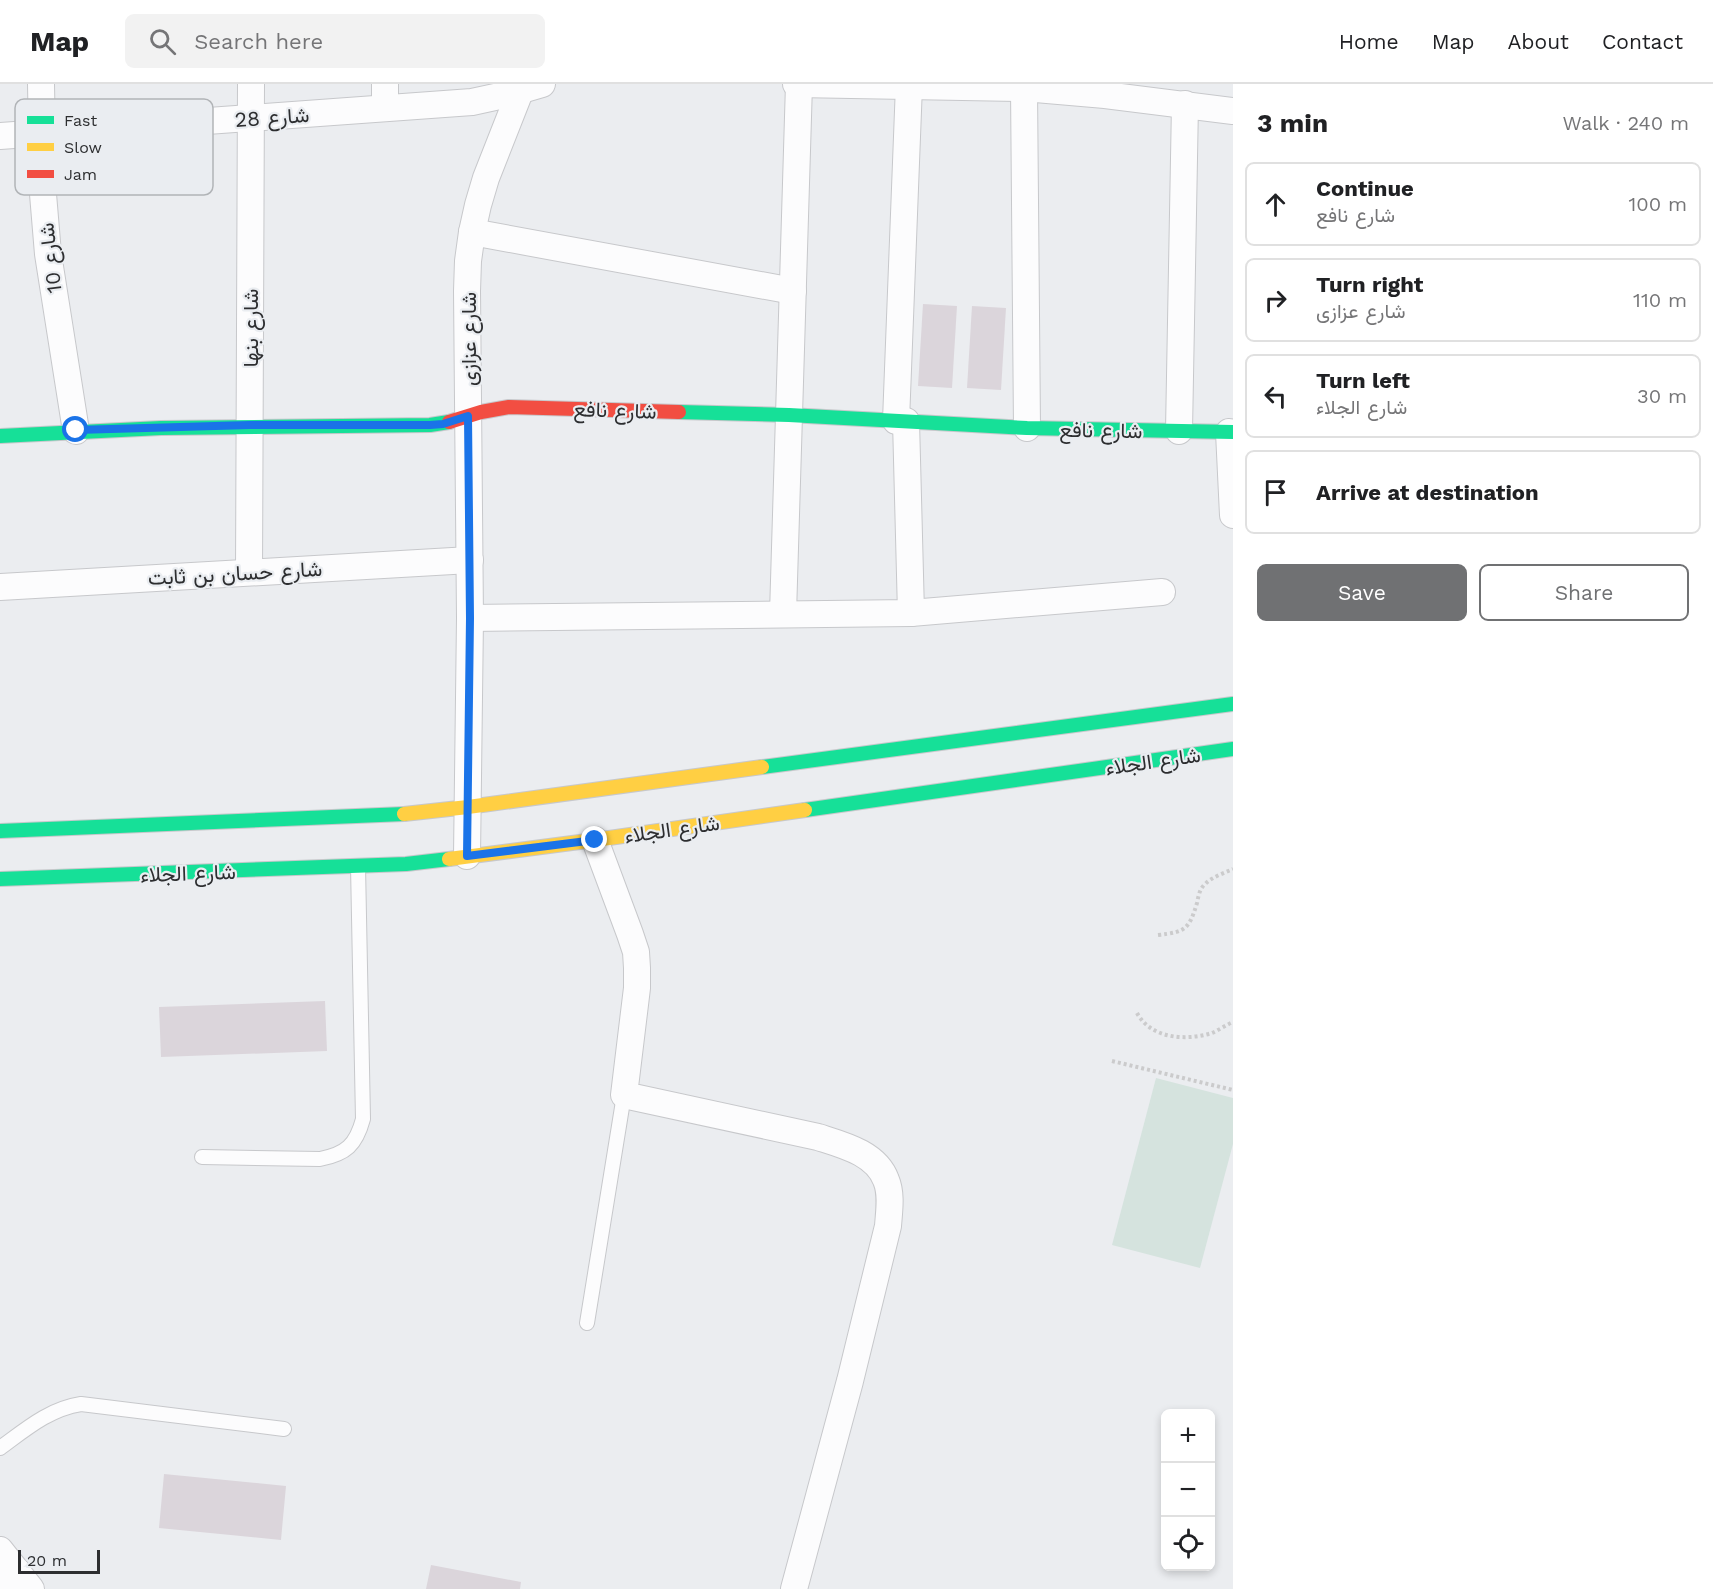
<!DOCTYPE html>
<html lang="en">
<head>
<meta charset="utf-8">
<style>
  body { margin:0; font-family:"Work Sans",Vazirmatn,sans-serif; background:#f2f2f2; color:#202124 }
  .controls { position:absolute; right:18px; bottom:18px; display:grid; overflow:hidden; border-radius:9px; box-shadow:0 3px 9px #0003 }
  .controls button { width:54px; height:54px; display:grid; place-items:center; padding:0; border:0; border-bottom:2px solid #e0e0e0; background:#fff; color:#202124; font:30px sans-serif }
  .scale { position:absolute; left:18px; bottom:15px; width:82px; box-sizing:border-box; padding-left:6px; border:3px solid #2d2e30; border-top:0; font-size:16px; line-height:21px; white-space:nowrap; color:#2d2e30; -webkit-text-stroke:4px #eaedf1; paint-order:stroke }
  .stop { position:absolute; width:18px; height:18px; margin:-14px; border:4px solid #1a73e8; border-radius:50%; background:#fff }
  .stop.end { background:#1a73e8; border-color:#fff; box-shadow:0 2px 6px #0008 }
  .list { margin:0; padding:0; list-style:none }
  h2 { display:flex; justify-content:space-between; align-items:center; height:78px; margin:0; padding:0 24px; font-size:26px }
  h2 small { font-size:20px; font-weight:400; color:#757577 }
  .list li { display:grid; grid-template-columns:39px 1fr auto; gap:18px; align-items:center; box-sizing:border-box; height:84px; margin:0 12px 12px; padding:0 12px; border:2px solid #e0e0e0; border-radius:9px }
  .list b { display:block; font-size:22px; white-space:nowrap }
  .list p { margin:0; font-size:20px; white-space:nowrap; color:#757577 }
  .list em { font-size:20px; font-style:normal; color:#757577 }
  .actions { display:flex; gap:12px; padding:18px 24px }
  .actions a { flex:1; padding:14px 0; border:2px solid #707173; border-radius:9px; text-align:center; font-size:21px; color:#707173 }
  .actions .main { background:#707173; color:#fff }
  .icon { flex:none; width:33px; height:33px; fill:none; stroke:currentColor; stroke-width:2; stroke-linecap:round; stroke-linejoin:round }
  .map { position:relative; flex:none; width:1233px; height:1505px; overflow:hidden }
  header { display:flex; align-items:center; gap:36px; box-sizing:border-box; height:84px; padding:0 30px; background:#fff; border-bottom:2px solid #e0e0e0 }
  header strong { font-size:28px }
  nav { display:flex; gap:33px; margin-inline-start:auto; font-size:21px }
  .search { width:420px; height:54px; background:#f2f2f2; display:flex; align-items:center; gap:15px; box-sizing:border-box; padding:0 21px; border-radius:9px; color:#757577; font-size:22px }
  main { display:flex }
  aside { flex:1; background:#fff }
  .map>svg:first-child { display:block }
  .green { fill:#d5e3de }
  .building { fill:#dbd5db }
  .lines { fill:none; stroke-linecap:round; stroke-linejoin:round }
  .lane-casing { stroke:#c7c8cb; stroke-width:16 }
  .street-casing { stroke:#c7c8cb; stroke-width:28 }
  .fast-casing { stroke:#c7c8cb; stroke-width:16 }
  .slow-casing { stroke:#c7c8cb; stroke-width:16 }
  .jam-casing { stroke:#c7c8cb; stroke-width:16 }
  .path { stroke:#cbcbcc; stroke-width:4; stroke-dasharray:3 3; stroke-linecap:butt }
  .lane { stroke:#fcfcfd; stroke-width:14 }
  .street { stroke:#fcfcfd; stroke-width:26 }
  .fast { stroke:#16e098; stroke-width:14 }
  .slow { stroke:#ffcf43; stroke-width:14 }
  .jam { stroke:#f24e42; stroke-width:14 }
  .route { stroke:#1a73e8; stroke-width:8 }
  .labels { text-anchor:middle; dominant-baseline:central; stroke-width:4.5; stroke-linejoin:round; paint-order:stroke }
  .street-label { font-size:21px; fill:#2d2e30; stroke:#eaedf1 }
  .key { fill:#eaedf1; stroke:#b1b4b7; stroke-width:1.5 }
  .key-label { font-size:16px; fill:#2d2e30 }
</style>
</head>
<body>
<header>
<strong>Map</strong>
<div class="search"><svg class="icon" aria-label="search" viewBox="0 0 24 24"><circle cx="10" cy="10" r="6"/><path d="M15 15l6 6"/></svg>Search here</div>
<nav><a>Home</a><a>Map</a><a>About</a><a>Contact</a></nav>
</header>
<main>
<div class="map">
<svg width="1233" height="1505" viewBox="0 0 1233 1505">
  <rect width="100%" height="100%" fill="#ebedf0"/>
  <path class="green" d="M 1156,994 L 1233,1014 L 1233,1060 L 1200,1184 L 1112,1161 Z"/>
  <g class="building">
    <path d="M 923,220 L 957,222 L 952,304 L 918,302 Z"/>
    <path d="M 972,222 L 1006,224 L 1001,306 L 967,304 Z"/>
    <path d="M 325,917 L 327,967 L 161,973 L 159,923 Z"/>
    <path d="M 164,1390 L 286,1402 L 281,1456 L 159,1444 Z"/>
    <path d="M 431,1481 L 521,1498 L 520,1505 L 426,1505 Z"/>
  </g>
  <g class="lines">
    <g class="lane-casing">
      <g id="lane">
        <path d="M 202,1073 L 320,1075 C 346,1070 356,1061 363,1035 L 358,782"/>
        <path d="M 587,1239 L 624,1011"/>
        <path d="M 0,1364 C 26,1345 49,1325 81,1320 L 284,1345"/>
      </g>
    </g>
    <g class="street-casing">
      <g id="street">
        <path d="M 41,0 L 43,110 L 48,170 L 76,347"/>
        <path d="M 385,0 L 385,24"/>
        <path d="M 796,0 L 1024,4 L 1105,11 L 1233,27"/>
        <path d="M 1024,4 L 1027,344"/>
        <path d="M 0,52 L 472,18 L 504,11 L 542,0"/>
        <path d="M 472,148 L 793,207"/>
        <path d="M 896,337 L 909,1"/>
        <path d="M 906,337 L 911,529"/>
        <path d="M 1179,347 L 1185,20"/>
        <path d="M 1229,348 L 1233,431"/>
        <path d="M 249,488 L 251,0"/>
        <path d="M 0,503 L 470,476"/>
        <path d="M 783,530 L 799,0"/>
        <path d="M 470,534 L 911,529 L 1162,508"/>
        <path d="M 595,756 L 630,850 L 636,868 L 637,884 L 637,904 L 624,1011 L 818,1053 C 843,1061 876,1069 886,1096 C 892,1110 889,1128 888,1142 L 850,1297 L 794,1505"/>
        <path d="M 467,772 L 470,534 L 467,207 L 468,177 L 472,148 L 478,121 L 486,94 L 523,0"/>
        <path d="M 0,1466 L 31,1505"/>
        <path d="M 0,1501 L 17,1487"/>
      </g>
    </g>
    <g class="fast-casing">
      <g id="fast">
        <path d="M 679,328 L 789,331 L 1027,344 L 1233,348"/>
        <path d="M 0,352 L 161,344 L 430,341 L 449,338"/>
        <path d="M 762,683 L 1233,620"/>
        <path d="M 805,726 L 1233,665"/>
        <path d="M 0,747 L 404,730"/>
        <path d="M 0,795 L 406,780 L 449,775"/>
      </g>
    </g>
    <g class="slow-casing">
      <g id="slow">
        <path d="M 404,730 L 468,723 L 762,683"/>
        <path d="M 449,775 L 595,756 L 805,726"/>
      </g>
    </g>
    <g class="jam-casing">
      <path id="jam" d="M 449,338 L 481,328 L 509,323 L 679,328"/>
    </g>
    <g class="path">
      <path d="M 1158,851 C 1186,848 1189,845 1197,819 C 1198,814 1199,809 1201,805 C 1208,794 1222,790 1233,785"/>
      <path d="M 1137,929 C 1151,955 1186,957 1212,949 C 1219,946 1226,941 1233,938"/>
      <path d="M 1112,977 L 1233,1006"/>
    </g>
    <use href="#lane" class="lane"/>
    <use href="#street" class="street"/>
    <use href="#fast" class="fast"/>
    <use href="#slow" class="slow"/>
    <use href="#jam" class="jam"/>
  </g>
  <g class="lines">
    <path class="route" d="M 76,346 L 250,341 L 430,341 L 443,340 L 468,332 L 470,534 L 467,772 L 595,756"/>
  </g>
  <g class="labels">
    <g class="street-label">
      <text transform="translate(272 33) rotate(-4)">شارع 28</text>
      <text transform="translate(50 174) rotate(-97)">شارع 10</text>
      <text transform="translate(250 244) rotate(-90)">شارع بنها</text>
      <text transform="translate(468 255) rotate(-90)">شارع عزازى</text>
      <text transform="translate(615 326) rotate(2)">شارع نافع</text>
      <text transform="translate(1101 346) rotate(1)">شارع نافع</text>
      <text transform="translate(235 489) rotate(-3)">شارع حسان بن ثابت</text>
      <text transform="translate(1153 677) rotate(-8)">شارع الجلاء</text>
      <text transform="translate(672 745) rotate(-8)">شارع الجلاء</text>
      <text transform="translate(188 789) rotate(-2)">شارع الجلاء</text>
    </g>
  </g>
  <rect x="15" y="15" width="198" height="96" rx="9" class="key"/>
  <rect x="27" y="32" width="27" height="8" fill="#16e098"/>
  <rect x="27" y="59" width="27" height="8" fill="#ffcf43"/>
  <rect x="27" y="86" width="27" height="8" fill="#f24e42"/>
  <g class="key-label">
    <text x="64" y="42">Fast</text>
    <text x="64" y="69">Slow</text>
    <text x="64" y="96">Jam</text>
  </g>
</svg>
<div class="controls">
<button>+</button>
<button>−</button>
<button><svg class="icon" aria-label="locate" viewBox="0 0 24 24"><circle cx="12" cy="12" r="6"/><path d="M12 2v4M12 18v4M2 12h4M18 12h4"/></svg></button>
</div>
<div class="scale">20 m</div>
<div class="stop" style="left:76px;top:346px"></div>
<div class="stop end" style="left:595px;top:756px"></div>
</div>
<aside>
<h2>3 min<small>Walk · 240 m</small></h2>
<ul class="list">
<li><svg class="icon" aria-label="ahead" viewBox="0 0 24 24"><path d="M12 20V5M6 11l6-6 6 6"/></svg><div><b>Continue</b><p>شارع نافع</p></div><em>100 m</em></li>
<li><svg class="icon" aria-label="right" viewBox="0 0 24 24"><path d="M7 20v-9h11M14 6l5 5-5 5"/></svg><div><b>Turn right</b><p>شارع عزازى</p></div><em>110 m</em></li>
<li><svg class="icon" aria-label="left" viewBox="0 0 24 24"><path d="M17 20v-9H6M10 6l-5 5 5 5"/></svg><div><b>Turn left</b><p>شارع الجلاء</p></div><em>30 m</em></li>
<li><svg class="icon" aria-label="arrive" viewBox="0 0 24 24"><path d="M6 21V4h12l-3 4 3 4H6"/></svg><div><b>Arrive at destination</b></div></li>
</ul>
<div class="actions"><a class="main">Save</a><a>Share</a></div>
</aside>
</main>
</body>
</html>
